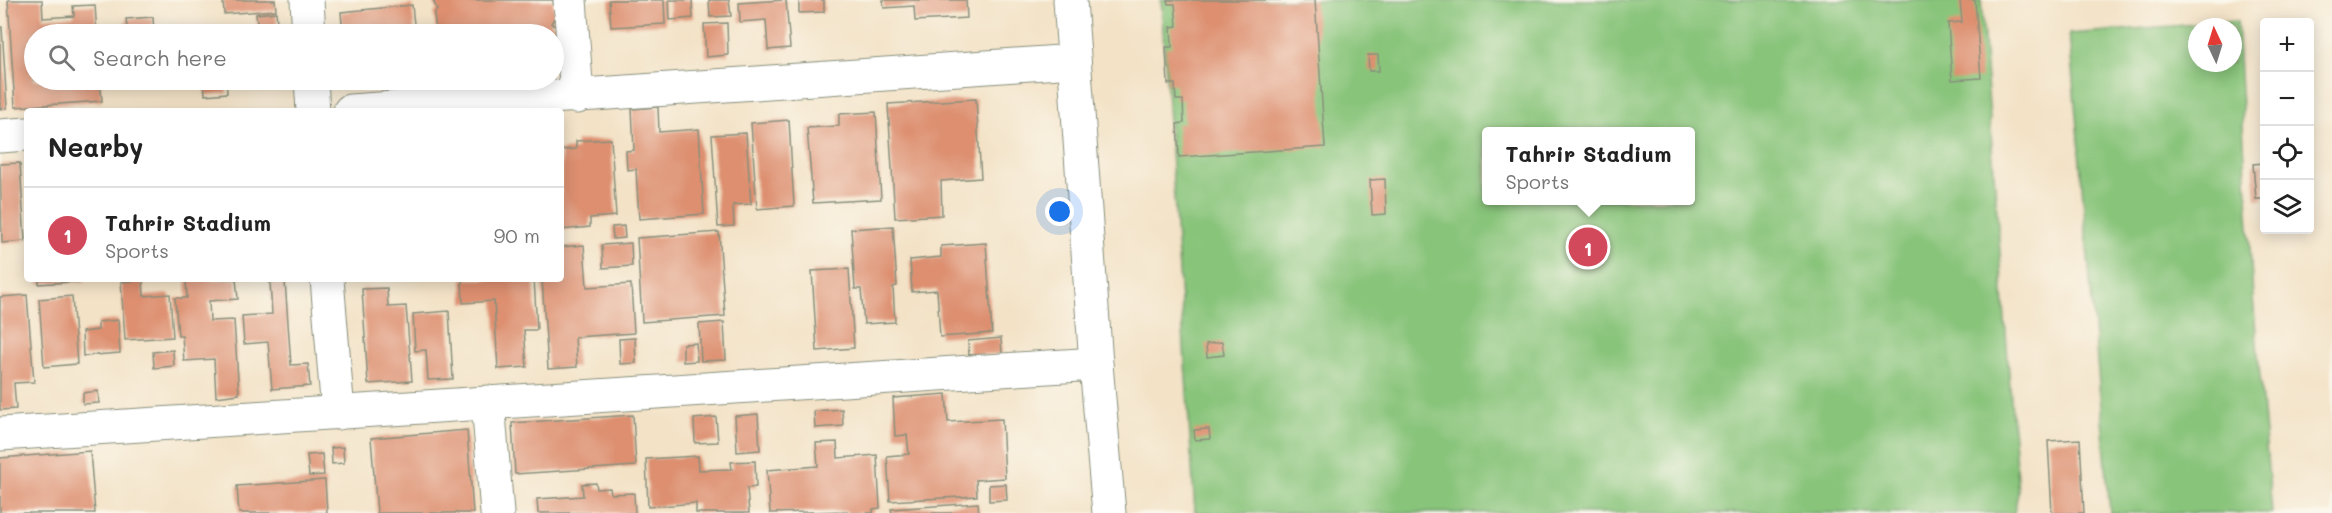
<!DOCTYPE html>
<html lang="en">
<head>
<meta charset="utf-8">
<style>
  body { margin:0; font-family:Mali,sans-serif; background:#f2f2f2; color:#222 }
  .controls { position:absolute; right:18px; top:18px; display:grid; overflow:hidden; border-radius:6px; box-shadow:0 3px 15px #0003 }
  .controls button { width:54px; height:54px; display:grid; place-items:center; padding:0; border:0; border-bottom:2px solid #e0e0e0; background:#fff; color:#222; font:30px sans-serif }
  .compass { position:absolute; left:2188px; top:18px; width:54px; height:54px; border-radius:50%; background:#fff; box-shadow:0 3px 15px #0003; rotate:356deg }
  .you { position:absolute; left:1060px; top:212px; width:21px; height:21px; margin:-15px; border:4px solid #fff; border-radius:50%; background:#1a73e8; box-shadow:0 0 0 9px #1a73e833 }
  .badge { display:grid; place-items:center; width:39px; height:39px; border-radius:50%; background:#d1495b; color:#fff; font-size:20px; font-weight:700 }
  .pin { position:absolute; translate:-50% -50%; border:3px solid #fff; box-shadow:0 2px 6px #0006 }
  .popup { position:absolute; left:1482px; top:127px; width:213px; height:78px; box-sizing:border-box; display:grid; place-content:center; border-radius:6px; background:#fff; filter:drop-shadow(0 2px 4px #0005); font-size:20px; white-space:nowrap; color:#767676 }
  .popup b { font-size:22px; color:#222 }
  .popup::after { content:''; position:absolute; left:50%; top:100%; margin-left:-12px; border:12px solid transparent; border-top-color:#fff }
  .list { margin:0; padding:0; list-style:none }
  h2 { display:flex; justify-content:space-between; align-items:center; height:78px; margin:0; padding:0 24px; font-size:26px }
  h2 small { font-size:20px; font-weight:400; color:#767676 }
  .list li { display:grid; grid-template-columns:39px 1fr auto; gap:18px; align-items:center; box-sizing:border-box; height:96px; padding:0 24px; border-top:2px solid #e0e0e0 }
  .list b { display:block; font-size:22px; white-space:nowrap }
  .list p { margin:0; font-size:20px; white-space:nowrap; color:#767676 }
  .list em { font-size:20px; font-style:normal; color:#767676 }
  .icon { flex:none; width:33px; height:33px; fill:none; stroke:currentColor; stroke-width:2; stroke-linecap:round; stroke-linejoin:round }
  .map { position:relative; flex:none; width:2332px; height:513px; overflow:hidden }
  .search { position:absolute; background:#fff; box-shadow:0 3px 15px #0003; left:24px; top:24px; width:540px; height:66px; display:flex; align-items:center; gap:15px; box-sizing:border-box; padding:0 21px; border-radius:33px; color:#767676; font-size:22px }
  .panel { position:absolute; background:#fff; box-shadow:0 3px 15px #0003; left:24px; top:108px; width:540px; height:174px; border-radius:6px }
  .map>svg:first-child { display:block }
  .green { fill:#88c47a; stroke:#548057; stroke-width:1.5; fill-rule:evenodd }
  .building { fill:#dd8f70 }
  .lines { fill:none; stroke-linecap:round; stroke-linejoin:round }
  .minor-casing { stroke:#89907d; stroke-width:35 }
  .minor { stroke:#fff; stroke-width:33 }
</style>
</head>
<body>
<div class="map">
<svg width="2332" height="513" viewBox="0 0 2332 513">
  <rect width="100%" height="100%" fill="#fbf7ec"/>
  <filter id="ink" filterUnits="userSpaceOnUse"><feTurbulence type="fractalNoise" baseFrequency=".0167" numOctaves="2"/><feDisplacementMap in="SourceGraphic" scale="12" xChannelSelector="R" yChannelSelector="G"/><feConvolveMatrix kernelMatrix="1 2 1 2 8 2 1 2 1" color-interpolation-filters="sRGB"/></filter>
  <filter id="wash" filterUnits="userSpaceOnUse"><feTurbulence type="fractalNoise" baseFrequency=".008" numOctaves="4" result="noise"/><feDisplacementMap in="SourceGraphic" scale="24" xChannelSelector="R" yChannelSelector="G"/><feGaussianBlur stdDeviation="1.35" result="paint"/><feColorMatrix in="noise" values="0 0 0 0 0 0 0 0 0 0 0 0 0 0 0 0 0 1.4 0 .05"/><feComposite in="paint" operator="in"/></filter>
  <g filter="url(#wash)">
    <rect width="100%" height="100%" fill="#f3e2c6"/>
    <g class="green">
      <path d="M 1161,0 L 1981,0 L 2018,493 L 2014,513 L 1195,513 ZM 1486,132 L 1690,132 L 1690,200 L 1486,200 Z"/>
      <path d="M 2237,21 L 2253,298 L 2272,513 L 2110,513 L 2069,34 ZM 2197,27 L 2233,27 L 2233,63 L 2197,63 Z"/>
    </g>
    <g id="blocks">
      <g class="building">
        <path d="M 8,0 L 42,0 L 43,18 L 74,16 L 73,6 L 95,5 L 97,34 L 34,34 L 34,80 L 100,80 L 102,101 L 15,107 Z"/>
        <path d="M 223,0 L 275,0 L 276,10 L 224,14 Z"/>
        <path d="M 433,0 L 553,0 L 555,17 L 551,23 L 557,28 L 559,48 L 554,54 L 554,34 L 440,34 L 436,32 L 434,14 L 437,10 Z"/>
        <path d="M 609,0 L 664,0 L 665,24 L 611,27 Z"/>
        <path d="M 669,0 L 692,0 L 693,18 L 670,20 Z"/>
        <path d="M 709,0 L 729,0 L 731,16 L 710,17 Z"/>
        <path d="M 783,0 L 786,0 L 790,48 L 768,50 L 766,20 L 740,22 L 739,3 Z"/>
        <path d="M 799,0 L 824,0 L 824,12 L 799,13 Z"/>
        <path d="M 883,0 L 966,0 L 967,18 L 915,21 L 914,6 L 884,8 Z"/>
        <path d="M 1167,0 L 1315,0 L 1325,147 L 1179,157 L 1177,124 L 1184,123 L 1183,100 L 1176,100 L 1175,84 L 1168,84 L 1166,47 L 1172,47 L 1171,27 L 1177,26 L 1175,4 L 1168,4 Z"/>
        <path d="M 1960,0 L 1975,0 L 1981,78 L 1952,80 L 1948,23 L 1962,22 Z"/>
        <path d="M 412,5 L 415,34 L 343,34 L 341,12 Z"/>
        <path d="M 276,12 L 278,31 L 258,32 L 256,14 Z"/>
        <path d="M 153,17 L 154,34 L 104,34 L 104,28 L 127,27 L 126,19 Z"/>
        <path d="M 727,23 L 728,55 L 706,57 L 704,24 Z"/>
        <path d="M 0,27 L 2,27 L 7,108 L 0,109 Z"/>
        <path d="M 1368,55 L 1378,55 L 1379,71 L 1369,71 Z"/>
        <path d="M 204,80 L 226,80 L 227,93 L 205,95 Z"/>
        <path d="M 976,99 L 981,178 L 941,181 L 942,215 L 895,218 L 888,104 Z"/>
        <path d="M 658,107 L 659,132 L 699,129 L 704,214 L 639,219 L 636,169 L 627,170 L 626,151 L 634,150 L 632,109 Z"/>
        <path d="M 876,112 L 881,199 L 813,203 L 807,128 L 839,126 L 839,114 Z"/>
        <path d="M 789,120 L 794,206 L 757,209 L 751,123 Z"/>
        <path d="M 746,133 L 751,204 L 733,205 L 734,226 L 718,227 L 712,135 Z"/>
        <path d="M 611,139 L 616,216 L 590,218 L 590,227 L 561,230 L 561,150 L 576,149 L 576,141 Z"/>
        <path d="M 20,163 L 25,241 L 2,243 L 0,164 Z"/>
        <path d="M 2264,163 L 2264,199 L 2256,199 L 2253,164 Z"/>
        <path d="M 1385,179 L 1386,214 L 1372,215 L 1370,180 Z"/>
        <path d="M 624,226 L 625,238 L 613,239 L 612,227 Z"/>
        <path d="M 893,226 L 897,286 L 893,287 L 895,322 L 864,324 L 861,289 L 855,289 L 851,229 Z"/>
        <path d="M 719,232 L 725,316 L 642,322 L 637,238 Z"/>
        <path d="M 631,243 L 632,266 L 603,268 L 602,245 Z"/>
        <path d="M 986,243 L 992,333 L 940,337 L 937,290 L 912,292 L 910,260 L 941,257 L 941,246 Z"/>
        <path d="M 584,245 L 587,287 L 631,284 L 634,333 L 575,337 L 577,367 L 548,369 L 542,279 L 561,279 L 561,247 Z"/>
        <path d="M 849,269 L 854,348 L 817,351 L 812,271 Z"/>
        <path d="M 39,279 L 85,279 L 86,281 L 39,284 Z"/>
        <path d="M 186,279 L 236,279 L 238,299 L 209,301 L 210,321 L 234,320 L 239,394 L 216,397 L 214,359 L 184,361 L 182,336 L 178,336 L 175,298 L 187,298 Z"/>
        <path d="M 462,279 L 534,279 L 537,330 L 524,330 L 527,367 L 498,369 L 494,301 L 463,303 Z"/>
        <path d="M 143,280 L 144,296 L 170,294 L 173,337 L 125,340 L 121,282 Z"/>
        <path d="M 285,281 L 291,365 L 308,364 L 310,386 L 272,389 L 268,342 L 244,344 L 242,316 L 272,314 L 270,282 Z"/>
        <path d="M 387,288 L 388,307 L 406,306 L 412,381 L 368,384 L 362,289 Z"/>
        <path d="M 27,295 L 34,382 L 14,383 L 16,409 L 0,410 L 0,297 Z"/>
        <path d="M 72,296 L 77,364 L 44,367 L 39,299 Z"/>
        <path d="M 449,311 L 453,379 L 428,380 L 426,350 L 415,351 L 413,314 Z"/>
        <path d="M 118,320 L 120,353 L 83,356 L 82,332 L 98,330 L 98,322 Z"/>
        <path d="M 724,322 L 726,360 L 701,361 L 699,324 Z"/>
        <path d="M 635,338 L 636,363 L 620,364 L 619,339 Z"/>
        <path d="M 1001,338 L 1002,354 L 969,355 L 968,341 Z"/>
        <path d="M 1222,342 L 1224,355 L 1207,357 L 1206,344 Z"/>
        <path d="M 696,343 L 697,361 L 683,362 L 683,344 Z"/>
        <path d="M 173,350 L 174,366 L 154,368 L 153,352 Z"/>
        <path d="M 98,391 L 99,403 L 83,404 L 83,393 Z"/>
        <path d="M 946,394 L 948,422 L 1002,419 L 1005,478 L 976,480 L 977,496 L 890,501 L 887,456 L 909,454 L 907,435 L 895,436 L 893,398 Z"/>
        <path d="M 842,409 L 843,426 L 815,428 L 814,411 Z"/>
        <path d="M 758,414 L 760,450 L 737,452 L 735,416 Z"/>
        <path d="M 633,415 L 636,466 L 515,474 L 512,423 Z"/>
        <path d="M 716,417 L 718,442 L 695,443 L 694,419 Z"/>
        <path d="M 1209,429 L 1210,439 L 1195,440 L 1194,430 Z"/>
        <path d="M 467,430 L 473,513 L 377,513 L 371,438 Z"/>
        <path d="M 2080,439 L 2084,513 L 2052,513 L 2048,441 Z"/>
        <path d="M 837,442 L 838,458 L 877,455 L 880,508 L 873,509 L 873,513 L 847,513 L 847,511 L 770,513 L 767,470 L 818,466 L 816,443 Z"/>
        <path d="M 343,447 L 344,463 L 332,464 L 331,448 Z"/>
        <path d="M 90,451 L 95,513 L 0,513 L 0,458 Z"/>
        <path d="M 322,454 L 324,475 L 309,476 L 307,455 Z"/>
        <path d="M 698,456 L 699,470 L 732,469 L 731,462 L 755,461 L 756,487 L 747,488 L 749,513 L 696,513 L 696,503 L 648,507 L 646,459 Z"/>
        <path d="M 325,480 L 327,513 L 239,513 L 237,486 Z"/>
        <path d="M 596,483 L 597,489 L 610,488 L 611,494 L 634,493 L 635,513 L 538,513 L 537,499 L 583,496 L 582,484 Z"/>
        <path d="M 1006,484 L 1007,500 L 989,501 L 989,485 Z"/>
        <path d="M 978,503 L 979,513 L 892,513 L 891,509 Z"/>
      </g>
    </g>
  </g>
  <g filter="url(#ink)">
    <use href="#blocks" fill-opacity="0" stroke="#89907d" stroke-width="1.5"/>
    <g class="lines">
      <g class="minor-casing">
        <g id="minor">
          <path d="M 307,0 L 309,34"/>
          <path d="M 570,0 L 577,97"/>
          <path d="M 1070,0 L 1096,364 L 1109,513"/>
          <path d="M 311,80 L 313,111"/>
          <path d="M 350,111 L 1074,61"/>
          <path d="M 0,136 L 27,134"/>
          <path d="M 327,279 L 338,413"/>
          <path d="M 488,402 L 497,513"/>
          <path d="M 0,434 L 1096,364"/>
        </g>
      </g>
      <use href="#minor" class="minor"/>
    </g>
  </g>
</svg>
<div class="controls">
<button>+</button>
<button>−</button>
<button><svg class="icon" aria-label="locate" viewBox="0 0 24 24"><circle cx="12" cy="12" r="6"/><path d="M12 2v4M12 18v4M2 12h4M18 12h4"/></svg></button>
<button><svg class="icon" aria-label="layers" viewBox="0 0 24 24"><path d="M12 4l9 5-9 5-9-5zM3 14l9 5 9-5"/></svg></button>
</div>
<svg class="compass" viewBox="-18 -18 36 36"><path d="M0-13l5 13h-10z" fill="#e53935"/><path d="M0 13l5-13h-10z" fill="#767676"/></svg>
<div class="you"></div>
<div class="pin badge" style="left:1588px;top:247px">1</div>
<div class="popup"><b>Tahrir Stadium</b>Sports</div>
<div class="search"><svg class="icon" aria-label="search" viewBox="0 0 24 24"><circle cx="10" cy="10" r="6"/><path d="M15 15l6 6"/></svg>Search here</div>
<section class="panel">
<h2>Nearby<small></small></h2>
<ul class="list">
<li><span class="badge">1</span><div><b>Tahrir Stadium</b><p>Sports</p></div><em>90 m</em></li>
</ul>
</section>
</div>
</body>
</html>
